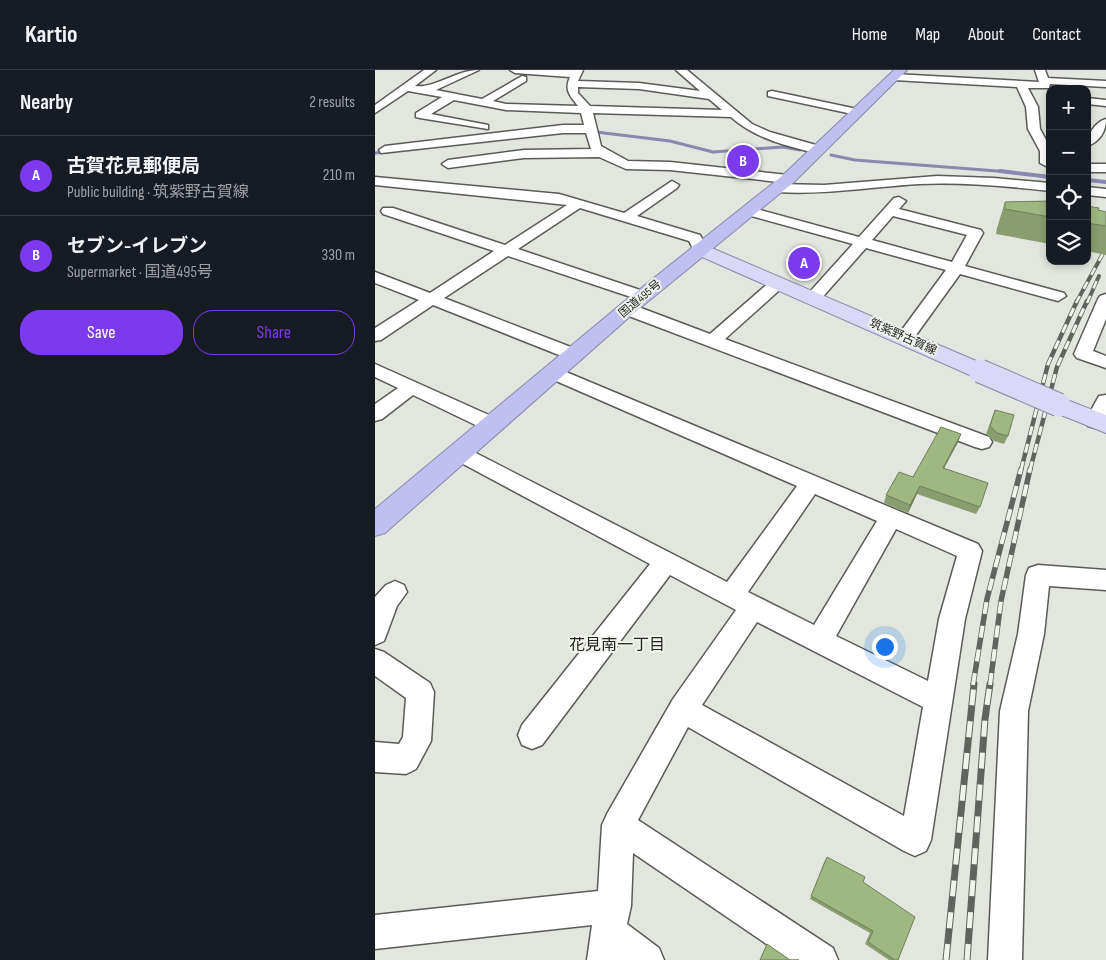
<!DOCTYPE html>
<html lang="en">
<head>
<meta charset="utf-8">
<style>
  body { margin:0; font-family:"Sofia Sans Condensed","Noto Sans JP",sans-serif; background:#20242c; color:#f1f3f6 }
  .controls { position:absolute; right:15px; top:15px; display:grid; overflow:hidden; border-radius:10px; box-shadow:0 2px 8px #0003 }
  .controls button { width:45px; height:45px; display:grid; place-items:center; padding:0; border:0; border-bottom:1px solid #363941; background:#171b24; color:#f1f3f6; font:25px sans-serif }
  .you { position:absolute; left:509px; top:576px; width:18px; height:18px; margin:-12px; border:4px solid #fff; border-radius:50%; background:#1a73e8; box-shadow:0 0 0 8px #1a73e833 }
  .badge { display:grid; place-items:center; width:32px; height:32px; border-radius:50%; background:#7c3aed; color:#fff; font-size:16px; font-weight:700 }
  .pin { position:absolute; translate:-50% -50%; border:2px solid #fff; box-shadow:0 1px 5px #0006 }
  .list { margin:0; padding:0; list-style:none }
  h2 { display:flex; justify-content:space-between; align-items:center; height:65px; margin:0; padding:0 20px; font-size:21px }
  h2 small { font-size:16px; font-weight:400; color:#9ea1a6 }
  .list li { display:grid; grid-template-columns:32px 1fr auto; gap:15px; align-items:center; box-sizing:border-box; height:80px; padding:0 20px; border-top:1px solid #363941 }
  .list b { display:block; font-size:19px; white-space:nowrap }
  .list p { margin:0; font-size:16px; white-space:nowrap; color:#9ea1a6 }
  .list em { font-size:16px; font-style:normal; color:#9ea1a6 }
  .actions { display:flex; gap:10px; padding:15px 20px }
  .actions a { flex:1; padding:11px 0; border:1px solid #7c3aed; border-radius:20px; text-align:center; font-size:18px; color:#7c3aed }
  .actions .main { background:#7c3aed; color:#fff }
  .icon { flex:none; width:28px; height:28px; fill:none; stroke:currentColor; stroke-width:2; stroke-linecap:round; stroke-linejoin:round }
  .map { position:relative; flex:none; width:731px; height:890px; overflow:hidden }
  header { display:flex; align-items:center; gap:30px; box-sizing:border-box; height:70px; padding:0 25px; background:#171b24; border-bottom:1px solid #363941 }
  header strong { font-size:24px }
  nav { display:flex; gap:28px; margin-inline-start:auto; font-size:18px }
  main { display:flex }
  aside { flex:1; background:#171b24 }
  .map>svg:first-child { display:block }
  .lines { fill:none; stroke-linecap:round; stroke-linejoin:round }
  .stream-far1 { stroke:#8989af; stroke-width:3 }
  .stream { stroke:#8989af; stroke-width:4 }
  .minor-casing { stroke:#595c56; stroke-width:3 }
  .major-casing { stroke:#8989a9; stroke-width:2 }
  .highway-casing { stroke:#8989a9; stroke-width:2 }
  .minor { fill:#fff; fill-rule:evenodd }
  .major { fill:#d9d9f7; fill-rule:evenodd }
  .highway { fill:#bfbff1; fill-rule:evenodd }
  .rail-far3-casing { stroke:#61635e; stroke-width:4 }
  .rail-far2-casing { stroke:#61635e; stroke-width:4.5 }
  .rail-far1-casing { stroke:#61635e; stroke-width:5.5 }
  .rail-casing { stroke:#61635e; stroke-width:7 }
  .rail-far3 { stroke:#eff3eb; stroke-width:2.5; stroke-dasharray:8; stroke-linecap:butt }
  .rail-far2 { stroke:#eff3eb; stroke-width:3; stroke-dasharray:9; stroke-linecap:butt }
  .rail-far1 { stroke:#eff3eb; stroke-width:4; stroke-dasharray:12; stroke-linecap:butt }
  .rail { stroke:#eff3eb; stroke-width:5; stroke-dasharray:16; stroke-linecap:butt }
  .major-bridge-casing { stroke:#8989a9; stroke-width:25; stroke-linecap:butt }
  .major-bridge { stroke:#d9d9f7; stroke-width:23 }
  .wall { fill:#899d6f }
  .shaded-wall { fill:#6f805a }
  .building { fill:#9fb781; stroke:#6f805a }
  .labels { text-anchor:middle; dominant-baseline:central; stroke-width:4; stroke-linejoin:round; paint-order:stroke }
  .far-street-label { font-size:12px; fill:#252623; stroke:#eff3eb }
  .neighbourhood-label { font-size:16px; fill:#252623; stroke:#eff3eb }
</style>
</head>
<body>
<header>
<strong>Kartio</strong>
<nav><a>Home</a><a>Map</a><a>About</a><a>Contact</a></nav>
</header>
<main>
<aside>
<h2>Nearby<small>2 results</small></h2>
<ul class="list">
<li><span class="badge">A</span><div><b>古賀花見郵便局</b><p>Public building · 筑紫野古賀線</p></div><em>210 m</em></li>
<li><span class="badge">B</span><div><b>セブン-イレブン</b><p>Supermarket · 国道495号</p></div><em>330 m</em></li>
</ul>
<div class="actions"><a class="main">Save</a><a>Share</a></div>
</aside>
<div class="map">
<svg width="731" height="890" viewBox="0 0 731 890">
  <rect width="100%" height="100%" fill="#e2e6de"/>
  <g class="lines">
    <g class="stream-far1">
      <path d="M 221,62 L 295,71 L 338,82 L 408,77 L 425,80"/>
      <path d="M 0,83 L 13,82"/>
      <path d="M 456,85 L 480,90 L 635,102"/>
    </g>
    <g class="stream">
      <path d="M 625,101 L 675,107"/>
      <path d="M 712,110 L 731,112"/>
    </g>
    <g class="minor-casing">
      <g id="minor">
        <path d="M 49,0 L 61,0 L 40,16 C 59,19 81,0 104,0 L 61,20 L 107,29 L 147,6 L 151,7 L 151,11 L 118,31 L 131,34 L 203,36 C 195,26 189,20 195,7 L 140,3 L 135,0 L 208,0 L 203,11 L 264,13 L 325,21 L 301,0 L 312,0 L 377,54 L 395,62 L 448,77 L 450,80 L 444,84 C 412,76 381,69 356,47 L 218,43 L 226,76 L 253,91 L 295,92 L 413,105 L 420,109 L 413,113 L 295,100 L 251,99 L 224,87 L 149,88 L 73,98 L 67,94 L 73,90 L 149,80 L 216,79 L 211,63 L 188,63 L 6,83 L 4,80 L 10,76 L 188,55 L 209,55 L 206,43 L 131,40 L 79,30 L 56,44 L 113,55 L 113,59 L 45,48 L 41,47 L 41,43 L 67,27 L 33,21 L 0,43 L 0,35 ZM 203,17 L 264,19 L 334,29 L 347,40 L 215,36 L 203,23 Z"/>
        <path d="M 660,0 L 670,0 L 673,8 L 731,11 L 731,17 L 675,14 L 674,18 L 653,18 L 663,37 L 665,59 L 675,77 L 675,98 L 665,93 L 665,81 L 653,59 L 651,37 L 642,17 L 519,10 L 514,7 L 519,4 L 664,12 Z"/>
        <path d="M 397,21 L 482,39 L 488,42 L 482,45 L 393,26 L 393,22 Z"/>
        <path d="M 712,28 L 731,30 L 731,36 L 712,34 Z"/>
        <path d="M 731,49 C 731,61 725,72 712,76 C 712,65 720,52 731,49 Z"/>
        <rect x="712" y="94" width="19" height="8"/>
        <path d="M 562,106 L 619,108 L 675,113 L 675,121 C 631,116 588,112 544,114 C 496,117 450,125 402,122 L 395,118 L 402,114 L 449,115 Z"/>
        <path d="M 0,107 L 184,124 L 249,143 L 297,111 L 304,115 L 302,118 L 262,146 L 325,165 L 333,179 L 325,184 L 320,182 L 314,171 L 205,138 L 143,179 L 274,223 L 276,226 L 274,229 L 262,229 L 133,186 L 69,228 L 206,281 L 209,285 L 206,289 L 194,289 L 58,235 L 6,270 L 0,271 L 0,258 L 44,230 L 0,213 L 0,202 L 55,223 L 119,181 L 8,144 L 6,141 L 8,138 L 18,138 L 130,175 L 192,135 L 0,115 Z"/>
        <path d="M 712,117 L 731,119 L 731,127 L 712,125 Z"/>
        <path d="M 524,127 L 531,131 L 524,139 L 606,160 L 608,163 L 590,196 L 689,223 L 691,226 L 683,231 L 585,204 L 536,272 L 524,272 L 521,268 L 571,200 L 491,178 L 444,231 L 432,231 L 430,228 L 432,225 L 478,174 L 369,144 L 367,141 L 374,137 L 484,167 L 519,128 ZM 518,146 L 592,165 L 577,192 L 497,170 Z"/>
        <path d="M 403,208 L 409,210 L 411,213 L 409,216 L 350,269 L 614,367 L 617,372 L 614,377 L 607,379 L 600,377 L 246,243 L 244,239 L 246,235 L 258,235 L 335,264 L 397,210 Z"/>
        <path d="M 731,224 L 731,249 L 718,281 L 731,286 L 731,298 L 702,288 L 699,284 L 723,229 L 725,226 Z"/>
        <path d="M 0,294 L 125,350 L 128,355 L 125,360 L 118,362 L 111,360 L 38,325 L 7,349 L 0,351 L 0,334 L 23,318 L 0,307 Z"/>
        <path d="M 179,297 L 603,474 L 607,481 L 590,549 L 556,770 L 551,781 L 540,786 L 529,781 L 313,657 L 263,750 L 458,878 L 463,890 L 415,890 L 258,783 L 256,836 L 252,854 L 284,878 L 289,890 L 212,890 L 217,855 L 0,879 L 0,845 L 223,821 L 227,755 L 232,744 L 298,629 L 361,540 L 295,505 L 167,675 L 157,679 L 147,675 L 143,665 L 147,655 L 275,494 L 77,388 L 74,383 L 77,378 L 84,376 L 91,378 L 352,512 L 422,416 L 172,307 L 170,303 L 172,299 ZM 440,424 L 502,451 L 439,555 L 373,522 ZM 521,459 L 582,486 L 564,549 L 553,611 L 461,566 ZM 382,552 L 548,637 L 529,746 L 327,635 Z"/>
        <path d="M 731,325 L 731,349 L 727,356 L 720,358 L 713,356 L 710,351 L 724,326 Z"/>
        <path d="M 663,495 L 731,500 L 731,520 L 674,516 L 669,564 L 653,641 L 647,890 L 613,890 L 625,641 L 643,564 L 651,505 L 654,498 Z"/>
        <path d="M 20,511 L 29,515 L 32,522 L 22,536 L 9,571 L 0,575 L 0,527 L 11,515 Z"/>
        <path d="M 0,579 L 9,582 L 55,613 L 59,622 L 56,671 L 41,699 L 31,704 L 0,702 L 0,672 L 24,674 L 28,667 L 31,628 L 0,606 Z"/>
      </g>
    </g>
    <g class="major-casing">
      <g id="major">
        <path d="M 325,173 L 613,296 L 616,301 L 613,306 L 605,308 L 597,306 L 318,183 L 316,179 L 318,175 Z"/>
        <path d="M 684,327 L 731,345 L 731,363 L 676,341 L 672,335 L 676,329 Z"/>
      </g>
    </g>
    <g class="highway-casing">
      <path id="highway" d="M 519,0 L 532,0 L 419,112 L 259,243 L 10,463 L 0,466 L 0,439 L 245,235 L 407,106 Z"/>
    </g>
    <use href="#minor" class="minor"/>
    <use href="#major" class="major"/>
    <use href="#highway" class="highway"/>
    <g class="rail-far3-casing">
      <g id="rail-far3">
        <path d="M 701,233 L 731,178"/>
        <path d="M 712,233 L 724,206"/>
      </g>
    </g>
    <g class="rail-far2-casing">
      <g id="rail-far2">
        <path d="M 646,400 L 673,294 L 702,231"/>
        <path d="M 655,400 L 682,297 L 712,231"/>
      </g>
    </g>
    <g class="rail-far1-casing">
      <g id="rail-far1">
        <path d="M 598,615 L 612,529 L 646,399"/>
        <path d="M 615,615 L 626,531 L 655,399"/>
      </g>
    </g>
    <g class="rail-casing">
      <g id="rail">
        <path d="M 571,890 L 599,614"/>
        <path d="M 592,890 L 610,649 L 615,614"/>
      </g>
    </g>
    <use href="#rail-far3" class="rail-far3"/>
    <use href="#rail-far2" class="rail-far2"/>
    <use href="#rail-far1" class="rail-far1"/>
    <use href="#rail" class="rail"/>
    <g class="major-bridge-casing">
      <path id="major-bridge" d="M 605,301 L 684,335"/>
    </g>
    <use href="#major-bridge" class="major-bridge"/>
  </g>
  <g class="wall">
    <path d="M 675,131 L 675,174 L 621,164 L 622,158 L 630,132 Z"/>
    <path d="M 712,136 L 723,140 L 731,142 L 731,185 L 712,181 Z"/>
    <path d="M 620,340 L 633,366 L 629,374 L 619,371 L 611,364 Z"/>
    <path d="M 586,364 L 583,372 L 569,398 L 605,437 L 601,444 L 542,424 L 533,443 L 509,433 L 511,425 L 538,407 Z"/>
    <path d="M 450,790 L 488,812 L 523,890 L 514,890 L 490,874 L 495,863 L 435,829 Z"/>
  </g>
  <g class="shaded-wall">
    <path d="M 586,364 L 583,372 L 565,406 L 568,398 Z"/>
    <path d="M 545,416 L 542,424 L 533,443 L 535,435 Z"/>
  </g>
  <g class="building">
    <path d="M 675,131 L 675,147 L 630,139 L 630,132 Z"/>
    <path d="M 712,136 L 724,138 L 723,140 L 731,142 L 731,156 L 712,153 Z"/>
    <path d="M 620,340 L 639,345 L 633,366 L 622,363 L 615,356 Z"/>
    <path d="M 566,357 L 586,364 L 568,398 L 613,413 L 605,437 L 545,416 L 535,435 L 511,425 L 524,402 L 538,407 Z"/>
    <path d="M 452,787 L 490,807 L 488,812 L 540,847 L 523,890 L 520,890 L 493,872 L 498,861 L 436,826 Z"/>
    <path d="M 392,874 L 415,890 L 424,890 L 385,890 Z"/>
  </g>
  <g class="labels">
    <g class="far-street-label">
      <text transform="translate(265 229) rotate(-40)">国道495号</text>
      <text transform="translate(528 267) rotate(24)">筑紫野古賀線</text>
    </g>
    <g class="neighbourhood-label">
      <text x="242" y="575">花見南一丁目</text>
    </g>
  </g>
</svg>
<div class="controls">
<button>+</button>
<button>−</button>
<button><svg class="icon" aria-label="locate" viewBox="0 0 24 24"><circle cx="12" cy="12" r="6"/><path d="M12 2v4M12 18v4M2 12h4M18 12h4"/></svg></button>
<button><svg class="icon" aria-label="layers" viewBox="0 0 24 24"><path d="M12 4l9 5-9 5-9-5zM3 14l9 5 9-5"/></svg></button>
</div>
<div class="you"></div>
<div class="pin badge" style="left:429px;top:193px">A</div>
<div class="pin badge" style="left:368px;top:91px">B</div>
</div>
</main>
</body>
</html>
